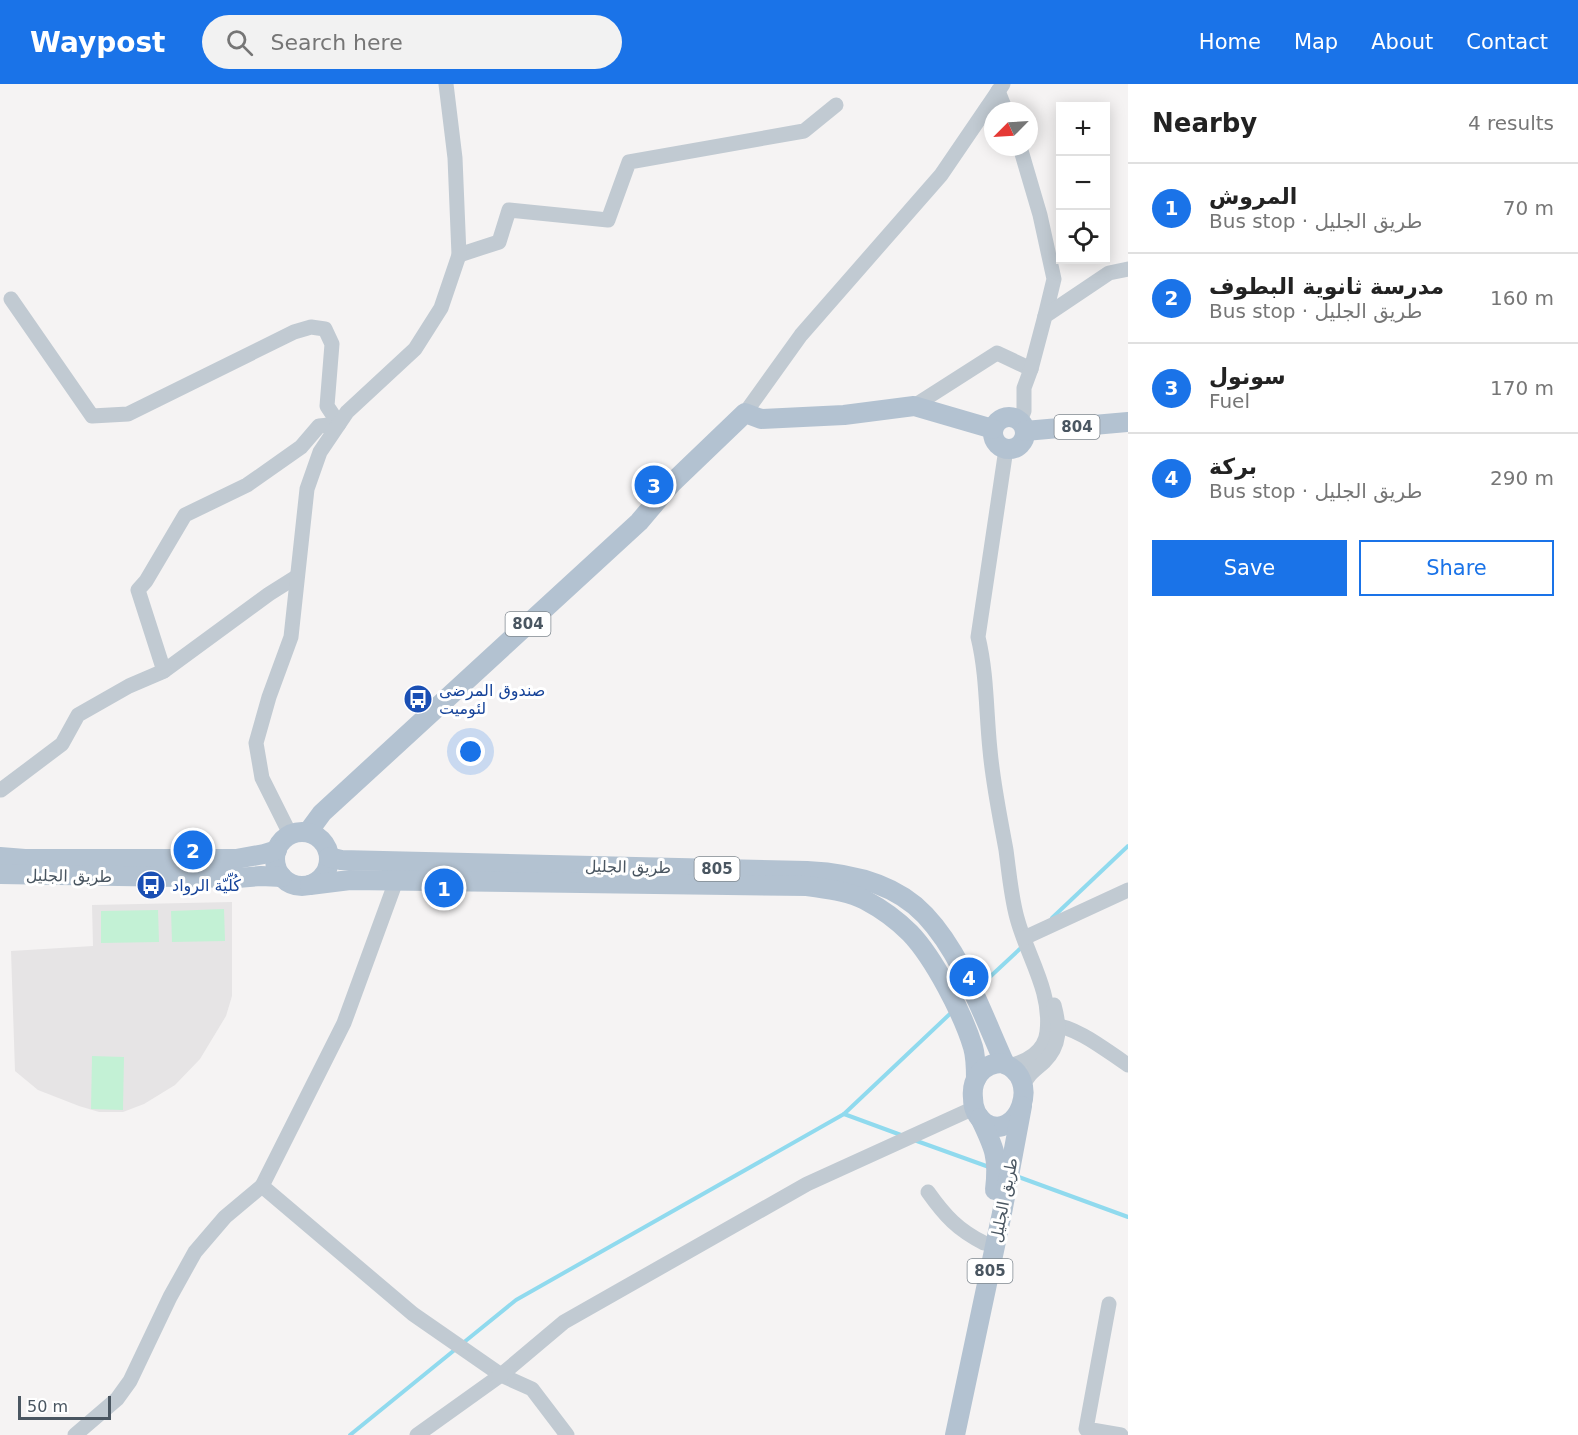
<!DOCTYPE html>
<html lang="en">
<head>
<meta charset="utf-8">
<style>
  body { margin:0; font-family:"DejaVu Sans",Cairo,sans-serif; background:#f2f2f2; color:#222 }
  .controls { position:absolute; right:18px; top:18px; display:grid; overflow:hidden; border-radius:0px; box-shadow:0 3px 15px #0003 }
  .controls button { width:54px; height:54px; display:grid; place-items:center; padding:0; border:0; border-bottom:2px solid #e0e0e0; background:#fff; color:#222; font:30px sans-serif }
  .compass { position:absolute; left:984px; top:18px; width:54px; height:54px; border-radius:50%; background:#fff; box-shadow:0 3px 15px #0003; rotate:246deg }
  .scale { position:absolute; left:18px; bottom:15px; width:93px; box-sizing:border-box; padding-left:6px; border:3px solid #4a5661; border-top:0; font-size:16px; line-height:21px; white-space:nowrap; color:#4a5661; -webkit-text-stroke:4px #fff; paint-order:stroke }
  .you { position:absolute; left:471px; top:668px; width:21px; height:21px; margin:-15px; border:4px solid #fff; border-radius:50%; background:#1a73e8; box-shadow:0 0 0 9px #1a73e833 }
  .badge { display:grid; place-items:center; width:39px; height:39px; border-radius:50%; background:#1a73e8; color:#fff; font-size:20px; font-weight:700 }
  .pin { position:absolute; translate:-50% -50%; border:3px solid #fff; box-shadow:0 2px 6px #0006 }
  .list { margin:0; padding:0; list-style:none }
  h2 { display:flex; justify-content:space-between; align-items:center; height:78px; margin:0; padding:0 24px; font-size:26px }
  h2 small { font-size:20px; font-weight:400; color:#767676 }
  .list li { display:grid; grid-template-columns:39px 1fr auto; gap:18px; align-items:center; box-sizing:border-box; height:90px; padding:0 24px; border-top:2px solid #e0e0e0 }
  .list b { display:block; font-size:22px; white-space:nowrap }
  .list p { margin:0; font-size:20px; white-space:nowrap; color:#767676 }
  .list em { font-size:20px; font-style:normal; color:#767676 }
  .actions { display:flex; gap:12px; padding:18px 24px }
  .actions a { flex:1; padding:14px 0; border:2px solid #1a73e8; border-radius:0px; text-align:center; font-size:21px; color:#1a73e8 }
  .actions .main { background:#1a73e8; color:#fff }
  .icon { flex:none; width:33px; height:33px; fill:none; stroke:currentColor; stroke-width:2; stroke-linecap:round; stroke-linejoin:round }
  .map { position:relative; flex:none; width:1128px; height:1351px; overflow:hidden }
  header { display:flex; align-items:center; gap:36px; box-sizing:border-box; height:84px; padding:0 30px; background:#1a73e8; color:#fff }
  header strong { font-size:28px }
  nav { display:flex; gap:33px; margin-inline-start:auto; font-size:21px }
  .search { width:420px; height:54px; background:#f2f2f2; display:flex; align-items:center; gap:15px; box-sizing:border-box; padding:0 21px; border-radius:33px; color:#767676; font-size:22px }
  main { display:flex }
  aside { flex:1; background:#fff }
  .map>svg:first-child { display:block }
  .education { fill:#e6e4e5 }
  .green { fill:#c3f1d5 }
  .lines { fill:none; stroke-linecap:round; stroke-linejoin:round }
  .stream { stroke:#90daee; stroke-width:4 }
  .minor { stroke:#c1cad2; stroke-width:15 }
  .major { stroke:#b3c2d1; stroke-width:20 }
  .labels { text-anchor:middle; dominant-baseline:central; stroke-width:6; stroke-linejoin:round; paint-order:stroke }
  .shield { fill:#fff; stroke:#808990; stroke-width:1.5 }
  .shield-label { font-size:15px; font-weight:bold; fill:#4a5661 }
  .transit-label { font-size:16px; fill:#164399; stroke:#fff; text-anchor:start }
  .street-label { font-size:16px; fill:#4a5661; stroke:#fff }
</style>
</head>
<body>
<header>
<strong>Waypost</strong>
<div class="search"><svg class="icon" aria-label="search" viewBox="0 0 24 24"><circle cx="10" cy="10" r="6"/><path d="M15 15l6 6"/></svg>Search here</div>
<nav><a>Home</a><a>Map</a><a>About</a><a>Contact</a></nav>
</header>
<main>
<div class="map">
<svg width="1128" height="1351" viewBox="0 0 1128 1351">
  <rect width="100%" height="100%" fill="#f5f3f3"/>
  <path class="education" d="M 232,818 L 232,912 L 226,932 L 200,975 L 175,1001 L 144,1020 L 123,1028 L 99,1028 L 79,1022 L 38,1006 L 15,987 L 11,867 L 93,862 L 92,821 Z"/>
  <g class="green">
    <path d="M 224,825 L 225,857 L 172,858 L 171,827 Z"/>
    <path d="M 158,826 L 159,858 L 101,859 L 101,827 Z"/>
    <path d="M 92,972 L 124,973 L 123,1026 L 91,1025 Z"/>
  </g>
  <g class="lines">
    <g class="stream">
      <path d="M 1052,834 L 1128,762"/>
      <path d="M 978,904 L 1023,862"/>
      <path d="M 844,1030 L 901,1051"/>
      <path d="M 914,1056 L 989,1083"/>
      <path d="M 1016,1092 L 1128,1133"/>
      <path d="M 463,1259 L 516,1216 L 844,1030 L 953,927"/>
      <path d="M 350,1351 L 457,1264"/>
    </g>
    <g class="minor">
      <path d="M 998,7 L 1006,27"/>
      <path d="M 1020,63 L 1040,131 L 1054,195 L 1045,232"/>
      <path d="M 459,171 L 499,158 L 509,126 L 608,136 L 629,78 L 804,47 L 836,21"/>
      <path d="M 914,322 L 997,269 L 1031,285"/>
      <path d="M 745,329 L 801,251 L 941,91 L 1003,0"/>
      <path d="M 1020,337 L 1024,327 L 1024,304 L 1031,285 L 1045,232 L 1109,189 L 1128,185"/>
      <path d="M 1006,365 L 978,553 C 987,590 986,628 990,666 C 993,700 1000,733 1006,766 C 1009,788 1011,812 1017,834 C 1027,872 1052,907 1047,948 C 1045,968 1026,978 1009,982"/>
      <path d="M 164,587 L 269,510 L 296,493"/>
      <path d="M 1,706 L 62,660 L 78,631 L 129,602 L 164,587 L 138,506 L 146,497 L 185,431 L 247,401 L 301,363 L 319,342 L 339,340 L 327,322 L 332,260 L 325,245 L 311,243 L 294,248 L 128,330 L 92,332 L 11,215"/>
      <path d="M 290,750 L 262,694 L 256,659 L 269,613 L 291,553 L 307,405 L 320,368 L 347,328 L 415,265 L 441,224 L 459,171 L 455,74 L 446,0"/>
      <path d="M 396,797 L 344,939 L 262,1102 L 413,1230 L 501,1291 L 532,1305 L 567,1351"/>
      <path d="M 1024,854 L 1128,806"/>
      <path d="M 1049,940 C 1078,943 1104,965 1128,981"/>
      <path d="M 1023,1002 C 1028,990 1035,986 1044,978 C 1061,961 1060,943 1054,921"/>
      <path d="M 928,1108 C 945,1132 958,1146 984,1159"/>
      <path d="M 1109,1220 L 1086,1345 L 1121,1351"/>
      <path d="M 75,1351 L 117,1315 L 130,1297 L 170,1213 L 195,1168 L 225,1133 L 262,1102"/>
      <path d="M 417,1351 L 501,1291 L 564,1238 L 807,1100 L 974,1024"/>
    </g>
    <g class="major">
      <circle cx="1009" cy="349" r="16"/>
      <path d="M 1025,347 L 1128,338"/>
      <path d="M 308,748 L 322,729 L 639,438 L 672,399 L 745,329 L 761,335 L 844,331 L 914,322 L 993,345"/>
      <circle cx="302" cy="775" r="27"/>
      <path d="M 0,773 L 25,775 L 236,775 L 264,770 L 277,766"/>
      <path d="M 329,773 L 341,776 L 807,787 C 849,789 895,799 925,831 C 962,870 983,932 1005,980"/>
      <path d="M 0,790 L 237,794 L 261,792 L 282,793"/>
      <path d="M 310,801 L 350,796 L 807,802 C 826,805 848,807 865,816 C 882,825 897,836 910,849 C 934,874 963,930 973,963 C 976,973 976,984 976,995"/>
      <path d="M 1002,979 C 1044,993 1017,1059 985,1039 C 977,1033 973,1024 973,1014 C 971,996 982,979 1002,979 Z"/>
      <path d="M 980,1034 C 994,1063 999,1073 995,1106"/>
      <path d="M 955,1351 L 1002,1129 L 1022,1022"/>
    </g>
  </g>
  <defs>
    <g id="bus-disc" transform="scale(1.5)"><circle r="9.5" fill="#1a4fb4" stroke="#fff"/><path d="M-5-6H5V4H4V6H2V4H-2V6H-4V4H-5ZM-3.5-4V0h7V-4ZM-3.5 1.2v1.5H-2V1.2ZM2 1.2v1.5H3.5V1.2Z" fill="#fff"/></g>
  </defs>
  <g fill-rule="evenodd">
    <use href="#bus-disc" x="418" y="615"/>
    <use href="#bus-disc" x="151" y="801"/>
  </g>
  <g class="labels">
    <g class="shield">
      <rect x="1054.5" y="331" width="45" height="24" rx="4.5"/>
      <rect x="505.5" y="528" width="45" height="24" rx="4.5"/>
      <rect x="694.5" y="773" width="45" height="24" rx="4.5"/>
      <rect x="967.5" y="1175" width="45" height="24" rx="4.5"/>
    </g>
    <g class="shield-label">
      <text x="1077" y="343">804</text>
      <text x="528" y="540">804</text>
      <text x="717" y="785">805</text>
      <text x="990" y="1187">805</text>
    </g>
    <g class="transit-label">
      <text x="439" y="606">صندوق المرضى<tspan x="439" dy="18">لئوميت</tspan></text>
      <text x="172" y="801">كُلّيّة الرواد</text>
    </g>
    <g class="street-label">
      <text transform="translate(628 783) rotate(1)">طريق الجليل</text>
      <text transform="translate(69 792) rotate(1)">طريق الجليل</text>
      <text transform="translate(1004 1116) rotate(-79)">طريق الجليل</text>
    </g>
  </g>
</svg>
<div class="controls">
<button>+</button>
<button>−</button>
<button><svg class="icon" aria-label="locate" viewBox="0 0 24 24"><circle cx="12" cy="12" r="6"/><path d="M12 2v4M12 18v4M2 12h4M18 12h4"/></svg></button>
</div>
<svg class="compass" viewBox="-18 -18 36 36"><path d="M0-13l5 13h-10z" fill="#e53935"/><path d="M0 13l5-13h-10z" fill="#767676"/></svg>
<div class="scale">50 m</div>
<div class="you"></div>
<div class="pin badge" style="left:444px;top:804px">1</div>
<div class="pin badge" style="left:193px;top:766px">2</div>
<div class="pin badge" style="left:654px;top:401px">3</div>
<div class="pin badge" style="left:969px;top:893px">4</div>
</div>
<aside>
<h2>Nearby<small>4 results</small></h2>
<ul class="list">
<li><span class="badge">1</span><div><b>المروش</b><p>Bus stop · طريق الجليل</p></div><em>70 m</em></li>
<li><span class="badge">2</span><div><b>مدرسة ثانوية البطوف</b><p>Bus stop · طريق الجليل</p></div><em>160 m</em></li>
<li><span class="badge">3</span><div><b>سونول</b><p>Fuel</p></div><em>170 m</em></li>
<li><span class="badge">4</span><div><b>بركة</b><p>Bus stop · طريق الجليل</p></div><em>290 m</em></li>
</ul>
<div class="actions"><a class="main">Save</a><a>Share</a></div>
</aside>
</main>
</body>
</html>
